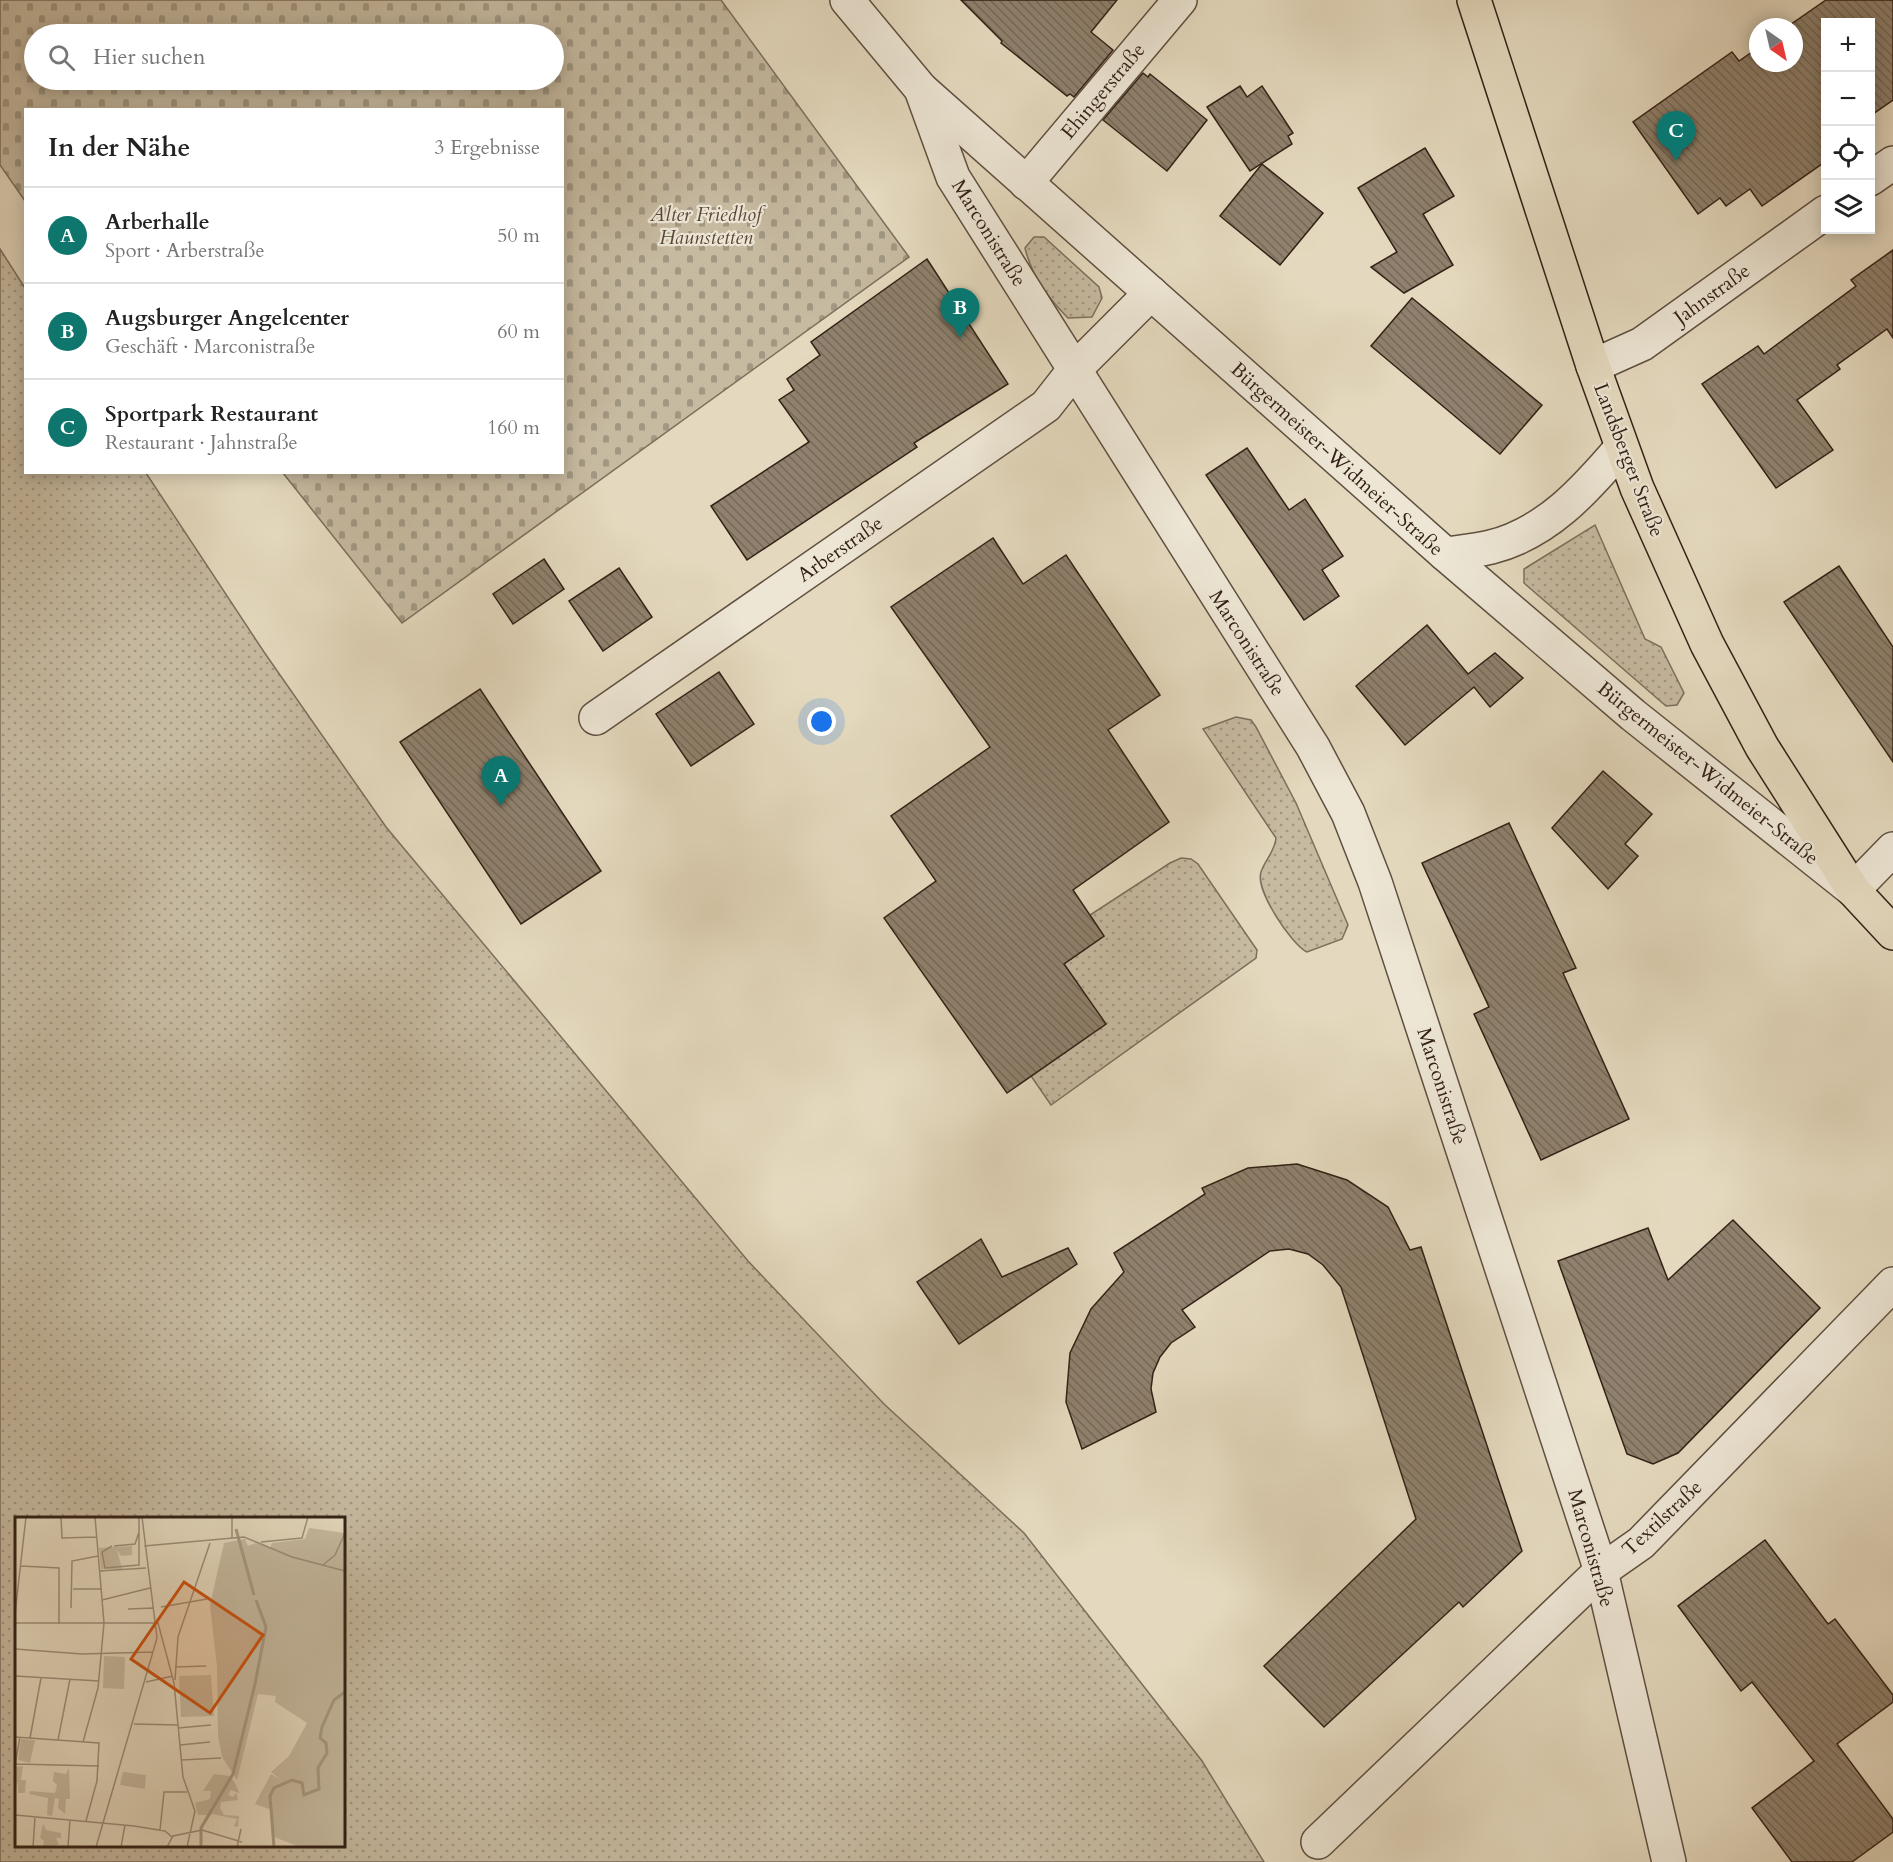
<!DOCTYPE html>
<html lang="de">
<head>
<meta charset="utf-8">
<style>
  body { margin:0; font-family:Cardo,serif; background:#f6f6f6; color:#222 }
  .controls { position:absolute; right:18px; top:18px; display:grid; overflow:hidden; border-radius:0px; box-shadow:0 3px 15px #0003 }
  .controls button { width:54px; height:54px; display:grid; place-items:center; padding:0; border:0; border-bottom:2px solid #e0e0e0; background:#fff; color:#222; font:30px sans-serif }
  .compass { position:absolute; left:1749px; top:18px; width:54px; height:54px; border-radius:50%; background:#fff; box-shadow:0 3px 15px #0003; rotate:146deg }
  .you { position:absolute; left:822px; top:722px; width:21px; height:21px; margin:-15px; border:4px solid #fff; border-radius:50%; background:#1a73e8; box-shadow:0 0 0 9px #1a73e833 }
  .badge { display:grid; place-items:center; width:39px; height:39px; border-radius:50%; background:#0f766e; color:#fff; font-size:20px; font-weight:700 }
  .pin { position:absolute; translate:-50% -50px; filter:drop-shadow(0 2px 3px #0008) }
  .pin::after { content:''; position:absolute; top:32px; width:21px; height:18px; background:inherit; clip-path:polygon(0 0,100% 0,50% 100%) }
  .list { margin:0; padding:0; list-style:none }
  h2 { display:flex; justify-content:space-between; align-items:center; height:78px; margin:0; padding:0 24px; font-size:26px }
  h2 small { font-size:20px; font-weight:400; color:#767676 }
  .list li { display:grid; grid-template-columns:39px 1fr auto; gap:18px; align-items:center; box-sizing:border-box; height:96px; padding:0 24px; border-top:2px solid #e0e0e0 }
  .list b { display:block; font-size:22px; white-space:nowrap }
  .list p { margin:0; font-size:20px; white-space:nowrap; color:#767676 }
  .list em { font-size:20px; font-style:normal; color:#767676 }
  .icon { flex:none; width:33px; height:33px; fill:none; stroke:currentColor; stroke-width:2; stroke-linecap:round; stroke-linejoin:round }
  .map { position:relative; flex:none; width:1893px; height:1862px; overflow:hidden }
  .search { position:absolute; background:#fff; box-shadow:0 3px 15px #0003; left:24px; top:24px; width:540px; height:66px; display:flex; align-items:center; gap:15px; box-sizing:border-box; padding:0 21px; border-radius:33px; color:#767676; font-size:22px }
  .panel { position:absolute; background:#fff; box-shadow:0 3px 15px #0003; left:24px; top:108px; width:540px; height:366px; border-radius:0px }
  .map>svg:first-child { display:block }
  .grass { fill:url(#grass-dots); stroke:#7c6e5c; stroke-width:1.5; fill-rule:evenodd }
  .cemetery { fill:url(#cemetery-stones); stroke:#7c6e5c; stroke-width:1.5; fill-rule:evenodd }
  .building { fill:url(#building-back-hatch); stroke:#332116; stroke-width:1.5 }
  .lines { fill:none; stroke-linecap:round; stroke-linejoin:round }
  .minor-casing { stroke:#5f4f40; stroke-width:36 }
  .major-casing { stroke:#332116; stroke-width:36 }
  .minor { stroke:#ede6d5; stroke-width:33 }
  .major { stroke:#e4d9be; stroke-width:33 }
  .labels { text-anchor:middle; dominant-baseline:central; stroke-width:4.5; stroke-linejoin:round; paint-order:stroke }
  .street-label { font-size:20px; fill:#332116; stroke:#ede6d5 }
  .park-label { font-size:20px; font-style:italic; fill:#584739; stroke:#ede6d5 }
  .inset-river { fill:none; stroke:#a89a85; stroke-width:3 }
  .inset-road { fill:none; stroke:#9d8f7b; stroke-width:1.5 }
  .view { fill:#cd510e; fill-opacity:0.15; stroke:#cd510e; stroke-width:3 }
  .inset-edge { fill:none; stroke:#332116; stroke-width:3 }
</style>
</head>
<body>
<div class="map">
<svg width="1893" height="1862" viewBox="0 0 1893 1862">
  <defs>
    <pattern id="grass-dots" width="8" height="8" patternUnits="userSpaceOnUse" patternTransform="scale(1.5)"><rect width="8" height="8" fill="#c6baa1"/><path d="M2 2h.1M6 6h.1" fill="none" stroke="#a19782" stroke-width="1.8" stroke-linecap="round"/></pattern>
    <pattern id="cemetery-stones" width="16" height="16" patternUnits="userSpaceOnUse" patternTransform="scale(1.5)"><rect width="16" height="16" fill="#c6baa1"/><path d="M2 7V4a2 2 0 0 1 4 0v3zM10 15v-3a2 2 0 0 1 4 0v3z" fill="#a19782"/></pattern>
    <pattern id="building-back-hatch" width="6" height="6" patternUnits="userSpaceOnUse" patternTransform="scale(1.5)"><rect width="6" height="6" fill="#8f816d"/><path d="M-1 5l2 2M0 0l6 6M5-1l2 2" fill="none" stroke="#756959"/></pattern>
  </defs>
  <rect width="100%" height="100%" fill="#e4d9be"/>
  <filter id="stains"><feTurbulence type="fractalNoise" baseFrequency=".00333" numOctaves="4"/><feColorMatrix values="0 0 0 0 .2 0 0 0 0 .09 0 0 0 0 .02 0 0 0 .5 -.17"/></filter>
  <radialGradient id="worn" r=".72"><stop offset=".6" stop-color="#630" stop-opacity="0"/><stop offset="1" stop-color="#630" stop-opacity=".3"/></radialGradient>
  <g class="grass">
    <path d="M 1034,237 L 1044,237 L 1099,287 L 1102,298 L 1092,317 L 1068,318 C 1049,299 1031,274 1025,248 Z"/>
    <path d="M 0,249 L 25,288 L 26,472 L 146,473 L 264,652 L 386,827 L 748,1261 L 884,1404 L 1024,1533 L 1202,1761 L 1264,1862 L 0,1862 ZM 16,1518 L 344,1518 L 344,1846 L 16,1846 Z"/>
    <path d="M 1595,525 L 1645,639 L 1661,647 L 1684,693 L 1677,705 L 1666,706 L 1524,583 L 1524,569 Z"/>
    <path d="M 1236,717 L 1251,720 L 1256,727 L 1296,803 L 1348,925 L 1342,939 L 1307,952 C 1291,944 1255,890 1261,872 C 1265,860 1275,851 1276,838 L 1203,729 Z"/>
    <path d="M 1181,858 L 1191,859 L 1198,864 L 1257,950 L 1256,958 L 1051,1105 L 1031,1076 L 1105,1024 L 1064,964 L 1104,936 L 1090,915 L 1170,863 Z"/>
  </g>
  <path class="cemetery" d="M 0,0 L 721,0 L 909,257 L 402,623 L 283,473 L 562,472 L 562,110 L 26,110 L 25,201 L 0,165 ZM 34,34 L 554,34 L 554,80 L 34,80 Z"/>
  <g class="building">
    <path d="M 961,0 L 1117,0 L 1091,32 L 1113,50 L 1074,97 L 1070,94 L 1067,96 L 1001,43 L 1002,41 Z"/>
    <path d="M 1826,0 L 1893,0 L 1893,100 L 1870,116 L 1870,22 L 1826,22 L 1826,161 L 1762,206 L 1750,189 L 1726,206 L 1720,198 L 1698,214 L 1633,122 L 1732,52 L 1739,61 L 1758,48 L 1758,63 L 1794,63 L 1794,27 L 1787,27 Z"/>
    <path d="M 1143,73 L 1148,77 L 1150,74 L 1207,120 L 1167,171 L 1103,120 Z"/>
    <path d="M 1240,86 L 1247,97 L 1262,86 L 1293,133 L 1288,136 L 1292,144 L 1250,171 L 1207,107 Z"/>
    <path d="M 1425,148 L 1454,196 L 1423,214 L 1453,265 L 1404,293 L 1371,267 L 1397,252 L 1358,188 Z"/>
    <path d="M 1262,164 L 1323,213 L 1280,265 L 1220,216 Z"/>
    <path d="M 1893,250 L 1893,338 L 1887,329 L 1837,365 L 1840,369 L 1797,400 L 1833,450 L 1776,488 L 1702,384 L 1758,346 L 1764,354 L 1856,286 L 1851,280 Z"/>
    <path d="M 927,259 L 1008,384 L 914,443 L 917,447 L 747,560 L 711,506 L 809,442 L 779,400 L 794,390 L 787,379 L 820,355 L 811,342 Z"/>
    <path d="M 1412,298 L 1542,405 L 1500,454 L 1371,346 Z"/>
    <path d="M 1247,448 L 1289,510 L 1305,499 L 1343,556 L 1322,570 L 1339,596 L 1304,620 L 1206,475 Z"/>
    <path d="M 993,538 L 1023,584 L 1066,555 L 1160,695 L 1108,730 L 1169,822 L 1073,890 L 1104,936 L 1064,964 L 1106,1024 L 1007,1093 L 884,918 L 936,881 L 891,816 L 990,747 L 891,607 Z"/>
    <path d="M 544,559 L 564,589 L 513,624 L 493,594 Z"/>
    <path d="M 1839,566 L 1893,647 L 1893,762 L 1784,602 Z"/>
    <path d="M 619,568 L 652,617 L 603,651 L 569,601 Z"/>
    <path d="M 1427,625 L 1468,674 L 1495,653 L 1523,678 L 1490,707 L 1474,687 L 1405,745 L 1356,686 Z"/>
    <path d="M 719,672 L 754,724 L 691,766 L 656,714 Z"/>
    <path d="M 480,689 L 601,871 L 521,924 L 400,742 Z"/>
    <path d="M 1603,771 L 1652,814 L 1625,844 L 1638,856 L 1608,889 L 1552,828 Z"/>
    <path d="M 1509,823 L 1576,968 L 1563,973 L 1629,1119 L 1541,1160 L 1474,1014 L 1489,1007 L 1422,863 Z"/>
    <path d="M 1297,1164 L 1347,1180 L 1388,1207 L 1410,1250 L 1421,1247 L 1522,1551 L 1463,1607 L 1459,1602 L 1324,1727 L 1264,1666 L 1416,1519 L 1341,1287 L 1323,1265 L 1308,1254 L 1289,1249 L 1270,1251 L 1182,1310 L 1195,1327 L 1171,1343 L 1160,1357 L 1153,1373 L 1151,1389 L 1156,1412 L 1082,1449 L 1066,1402 L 1070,1353 L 1091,1309 L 1124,1272 L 1114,1253 L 1205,1194 L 1202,1188 L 1248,1168 Z"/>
    <path d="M 1733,1220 L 1820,1308 L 1678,1453 L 1653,1464 L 1627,1454 L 1558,1261 L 1648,1228 L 1668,1280 Z"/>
    <path d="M 981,1239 L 1002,1277 L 1068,1248 L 1077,1264 L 959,1344 L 917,1282 Z"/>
    <path d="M 1765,1540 L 1828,1624 L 1835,1619 L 1893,1695 L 1893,1702 L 1837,1744 L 1893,1819 L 1893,1832 L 1852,1862 L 1792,1862 L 1752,1808 L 1814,1761 L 1752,1682 L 1741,1691 L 1678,1606 Z"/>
  </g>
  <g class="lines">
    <g class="minor-casing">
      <g id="minor">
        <path d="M 847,0 L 921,89 L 1445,554 L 1633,715 L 1853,890 L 1893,849"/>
        <path d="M 921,89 L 953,177 L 1313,747 L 1348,813 L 1375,882 L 1601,1571 L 1669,1862"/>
        <path d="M 1870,179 L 1893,163"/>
        <path d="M 1026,183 L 1180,0"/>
        <path d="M 1593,366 L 1642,344 L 1826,212"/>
        <path d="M 1445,554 C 1460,552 1476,551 1491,547 C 1547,533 1585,490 1621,448"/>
        <path d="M 596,718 L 1046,406 L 1075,369 L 1151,293"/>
        <path d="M 1318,1842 L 1601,1571 L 1641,1543 L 1893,1284"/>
      </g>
    </g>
    <g class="major-casing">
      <path id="major" d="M 1474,0 L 1593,366 L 1637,488 L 1707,644 L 1762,747 L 1853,890 L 1893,933"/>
    </g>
    <use href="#minor" class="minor"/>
    <use href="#major" class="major"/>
  </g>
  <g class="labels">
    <g class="street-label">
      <text transform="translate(1103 91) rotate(-50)">Ehingerstraße</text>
      <text transform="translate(989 233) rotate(58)">Marconistraße</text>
      <text transform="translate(1712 294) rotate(-36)">Jahnstraße</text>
      <text transform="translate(1337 459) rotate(42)">Bürgermeister-Widmeier-Straße</text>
      <text transform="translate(1629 460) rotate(69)">Landsberger Straße</text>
      <text transform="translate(840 549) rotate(-35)">Arberstraße</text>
      <text transform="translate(1247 643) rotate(57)">Marconistraße</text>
      <text transform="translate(1708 773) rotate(39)">Bürgermeister-Widmeier-Straße</text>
      <text transform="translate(1442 1086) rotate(72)">Marconistraße</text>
      <text transform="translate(1662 1518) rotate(-43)">Textilstraße</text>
      <text transform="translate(1591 1548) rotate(74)">Marconistraße</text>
    </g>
    <g class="park-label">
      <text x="706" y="214">Alter Friedhof<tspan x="706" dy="23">Haunstetten</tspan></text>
    </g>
  </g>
  <g transform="translate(15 1517)">
    <rect width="330" height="330" fill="#e4d9be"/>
    <path d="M 294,11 L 330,16 L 330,330 L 285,330 L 259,320 L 255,279 L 266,263 L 256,255 L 274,239 L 292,206 L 260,185 L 261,179 L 243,177 L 222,263 L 207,240 L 203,219 L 202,150 L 195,88 L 209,26 L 230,22 L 233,29 L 241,26 L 255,31 L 257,26 L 290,22 ZM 117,29 L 117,38 L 106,39 L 102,33 L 107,52 L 86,52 L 84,31 ZM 8,249 L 6,263 L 11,263 L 10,276 L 3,276 L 3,265 L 0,275 L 1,250 ZM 54,251 L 55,282 L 51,282 L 50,297 L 43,291 L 44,282 L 40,281 L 37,299 L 32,298 L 33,281 L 14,277 L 15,274 L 40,276 L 42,268 L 38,264 L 39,255 L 51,257 ZM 108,255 L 131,258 L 130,272 L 105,268 ZM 199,257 L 215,259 L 220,266 L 224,276 L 216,273 L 213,278 L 218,280 L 221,276 L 223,283 L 206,285 L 205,291 L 209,298 L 224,299 L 223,310 L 219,309 L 222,302 L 197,297 L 185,311 L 193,298 L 183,298 L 180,286 L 195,282 L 196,274 L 188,274 Z" fill="#c6baa1"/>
    <path d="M 311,224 L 315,235 L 330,239 L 330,245 L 305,241 Z" fill="#c6baa1"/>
    <path d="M 196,158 L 199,199 L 166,200 L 164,159 Z" fill="#c6baa1"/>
    <path d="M 6,222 L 20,223 L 15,246 L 3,243 Z" fill="#c6baa1"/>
    <path d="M 256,257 L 266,263 L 255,279 L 257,293 L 240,287 ZM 28,307 L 31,313 L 46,316 L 46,321 L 41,321 L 44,328 L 28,330 L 29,324 L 25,321 Z" fill="#c6baa1"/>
    <path d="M 89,139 L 110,140 L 109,172 L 88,171 Z" fill="#c6baa1"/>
    <path class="inset-river" d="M 221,12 L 239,78M 186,330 L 186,311 L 218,257 L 240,167 L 251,110 L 241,83M 259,330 L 255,279 L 259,271 L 277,263 L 287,266 L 289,278 L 304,272 L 303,251 L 312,236 L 311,226 L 305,221 L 307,210 L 319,183 L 330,175"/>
    <path class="inset-road" d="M 46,0 L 47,21 L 81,20M 217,22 L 217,0M 246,25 L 287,21 L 293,0M 97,29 L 87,35 L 90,51 L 124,48 L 124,0M 99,29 L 120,27 L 124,15M 129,29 L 229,20 L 277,40 L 330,54M 308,48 L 320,38 L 330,16M 6,49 L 44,51 L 44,107M 84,54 L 131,51M 58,72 L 86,72M 87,83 L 135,71M 146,90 L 192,82M 56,91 L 57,44 L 83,39M 113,92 L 139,91M 0,97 L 11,0M 0,106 L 143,106 L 159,166 L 168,260 L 180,294 L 172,330M 0,132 L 67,137 L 138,135M 160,150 L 191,149M 0,159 L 84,164M 160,163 L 163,120 L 195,26M 131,165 L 158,159M 119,207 L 163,208M 163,211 L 196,208M 0,220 L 84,226 L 82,264 L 71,304M 15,221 L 26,161M 43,223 L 55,162M 68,225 L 83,171 L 89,106 L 80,0M 165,228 L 195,225M 166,243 L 206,241M 0,247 L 84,249M 0,248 L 5,220M 0,298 L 119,309 L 150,314 L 157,320M 145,313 L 149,275 L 172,275M 18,330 L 20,300M 53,330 L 55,303M 81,330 L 142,121 L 127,0M 106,330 L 110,308M 152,330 L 158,319 L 187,313 L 227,325M 222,330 L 226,312"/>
    <path class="view" d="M 169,65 L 248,118 L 195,196 L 116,142 Z"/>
    <rect width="330" height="330" class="inset-edge"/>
  </g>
  <rect width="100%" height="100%" filter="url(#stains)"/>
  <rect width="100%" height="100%" fill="url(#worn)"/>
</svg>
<div class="controls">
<button>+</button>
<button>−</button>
<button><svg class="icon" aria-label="locate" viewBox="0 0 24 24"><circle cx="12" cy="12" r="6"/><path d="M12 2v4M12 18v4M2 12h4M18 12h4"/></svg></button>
<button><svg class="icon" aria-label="layers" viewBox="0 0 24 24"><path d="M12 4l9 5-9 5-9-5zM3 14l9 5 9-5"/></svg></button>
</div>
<svg class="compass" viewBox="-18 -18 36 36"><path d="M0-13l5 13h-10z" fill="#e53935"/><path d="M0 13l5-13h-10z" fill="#767676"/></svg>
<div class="you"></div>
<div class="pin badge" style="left:501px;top:806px">A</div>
<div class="pin badge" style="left:960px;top:338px">B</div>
<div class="pin badge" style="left:1676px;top:161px">C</div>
<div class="search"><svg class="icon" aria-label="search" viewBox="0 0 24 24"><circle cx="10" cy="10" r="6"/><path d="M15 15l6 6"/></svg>Hier suchen</div>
<section class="panel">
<h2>In der Nähe<small>3 Ergebnisse</small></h2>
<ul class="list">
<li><span class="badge">A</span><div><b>Arberhalle</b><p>Sport · Arberstraße</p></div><em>50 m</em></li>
<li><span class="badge">B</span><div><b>Augsburger Angelcenter</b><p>Geschäft · Marconistraße</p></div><em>60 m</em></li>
<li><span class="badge">C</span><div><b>Sportpark Restaurant</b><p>Restaurant · Jahnstraße</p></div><em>160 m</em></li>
</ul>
</section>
</div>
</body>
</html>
